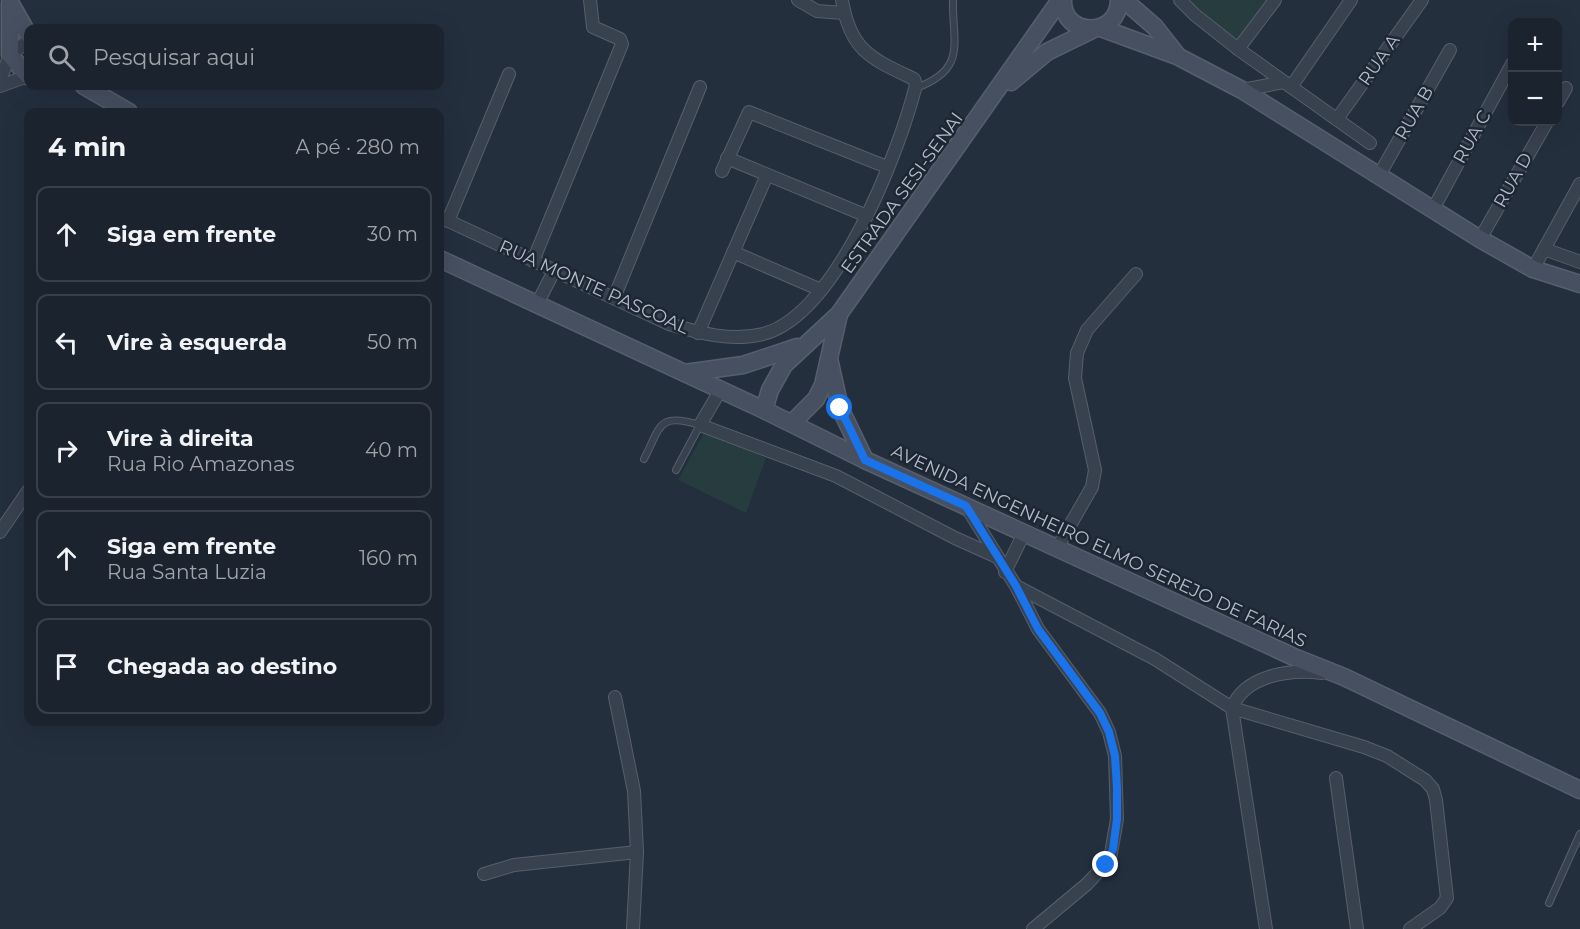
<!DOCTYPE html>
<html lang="pt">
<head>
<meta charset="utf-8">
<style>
  body { margin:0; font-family:Montserrat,sans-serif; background:#242b36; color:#f1f3f6 }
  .controls { position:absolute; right:18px; top:18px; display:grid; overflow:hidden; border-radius:12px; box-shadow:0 6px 24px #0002 }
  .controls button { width:54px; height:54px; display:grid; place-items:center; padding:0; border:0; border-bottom:2px solid #39404a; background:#1b232e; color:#f1f3f6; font:30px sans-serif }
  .stop { position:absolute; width:18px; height:18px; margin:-14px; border:4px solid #1a73e8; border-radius:50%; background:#fff }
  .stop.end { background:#1a73e8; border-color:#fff; box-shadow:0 2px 6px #0008 }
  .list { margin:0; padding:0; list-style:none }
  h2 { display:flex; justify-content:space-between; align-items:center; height:78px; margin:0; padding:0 24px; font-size:26px }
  h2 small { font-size:20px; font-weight:400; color:#a0a4aa }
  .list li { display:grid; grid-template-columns:39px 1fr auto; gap:18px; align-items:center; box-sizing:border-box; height:96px; margin:0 12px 12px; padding:0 12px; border:2px solid #39404a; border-radius:12px }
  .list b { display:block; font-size:22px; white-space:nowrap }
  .list p { margin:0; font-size:20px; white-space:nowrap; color:#a0a4aa }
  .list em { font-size:20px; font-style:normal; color:#a0a4aa }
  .icon { flex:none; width:33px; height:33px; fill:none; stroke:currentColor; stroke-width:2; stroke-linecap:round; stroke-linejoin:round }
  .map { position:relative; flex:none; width:1580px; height:929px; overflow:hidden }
  .search { position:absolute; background:#1b232e; box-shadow:0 6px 24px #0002; left:24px; top:24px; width:420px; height:66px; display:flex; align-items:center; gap:15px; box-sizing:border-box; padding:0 21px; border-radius:12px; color:#a0a4aa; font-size:22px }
  .panel { position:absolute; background:#1b232e; box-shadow:0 6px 24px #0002; left:24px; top:108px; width:420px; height:618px; border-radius:12px }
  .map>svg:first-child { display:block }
  .green { fill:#263c3f }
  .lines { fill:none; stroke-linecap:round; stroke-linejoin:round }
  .lane-casing { stroke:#565f6c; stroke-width:8 }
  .street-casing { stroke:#565f6c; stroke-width:14 }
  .secondary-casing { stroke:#565f6c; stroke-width:19 }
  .lane { stroke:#38414e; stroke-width:6 }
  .street { stroke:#38414e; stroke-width:12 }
  .secondary { stroke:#465061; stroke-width:16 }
  .route { stroke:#1a73e8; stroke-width:8 }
  .labels { text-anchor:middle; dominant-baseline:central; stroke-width:5; stroke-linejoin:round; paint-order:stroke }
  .street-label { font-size:18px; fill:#b4bcc9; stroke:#1d2633 }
</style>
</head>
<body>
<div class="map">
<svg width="1580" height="929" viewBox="0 0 1580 929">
  <rect width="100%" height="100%" fill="#242f3e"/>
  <g class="green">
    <path d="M 1184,0 L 1267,0 L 1237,42 Z"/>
    <path d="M 705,431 L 766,458 L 746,513 L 678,480 Z"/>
  </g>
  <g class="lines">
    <g class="lane-casing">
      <g id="lane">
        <path d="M 916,88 C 968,69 952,42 953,0"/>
        <path d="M 644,459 C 661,426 658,412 700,425 L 676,470"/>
        <path d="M 1549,903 L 1580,834"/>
      </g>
    </g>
    <g class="street-casing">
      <g id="street">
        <path d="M 798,0 L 817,11 L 844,13"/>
        <path d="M 1180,0 L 1195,15 L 1238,49 L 1370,143"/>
        <path d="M 1238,49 L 1275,0"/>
        <path d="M 0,80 L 10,55 L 28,41"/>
        <path d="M 0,86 L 28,76"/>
        <path d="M 1291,87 L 1351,0"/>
        <path d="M 1242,90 L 1284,82"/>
        <path d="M 1558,102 L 1566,88"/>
        <path d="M 1337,119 L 1422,0"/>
        <path d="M 727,158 L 867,216"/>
        <path d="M 722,171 L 749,112 L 887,167"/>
        <path d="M 1378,177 L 1450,50"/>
        <path d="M 1432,211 L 1512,64"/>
        <path d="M 440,217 L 669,324 C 700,333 731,342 763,334 C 837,315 899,152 916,85 L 914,79 C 872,59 850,51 842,0"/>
        <path d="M 448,221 L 509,74"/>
        <path d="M 1480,239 L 1547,122"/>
        <path d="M 1544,249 L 1580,262"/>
        <path d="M 733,252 L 821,290"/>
        <path d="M 533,261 L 622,44 L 620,39 L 593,27 L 590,0"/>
        <path d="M 1533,269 L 1580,184"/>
        <path d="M 614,298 L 700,87"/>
        <path d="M 537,304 L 554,271"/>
        <path d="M 698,333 L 767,175"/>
        <path d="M 721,389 L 700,425 L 836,476 L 955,538 L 995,556"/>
        <path d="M 966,506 L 1016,586 L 1038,629 L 1100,713 L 1109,732 L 1115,756 L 1117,819 L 1110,859 L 1087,884 L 1033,929"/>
        <path d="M 0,532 L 28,491"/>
        <path d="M 1057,548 L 1092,487 L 1095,470 L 1075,378 L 1077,353 L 1087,330 L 1136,274"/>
        <path d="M 1005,572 L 1024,533"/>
        <path d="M 1016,586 L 1155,659 L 1232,708 L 1364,747 L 1387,756 L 1425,780 L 1433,789 L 1436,800 L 1447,898 L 1440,908 L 1410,929"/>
        <path d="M 615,697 L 634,791 L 637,852 L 633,929"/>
        <path d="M 1232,708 L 1266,929"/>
        <path d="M 1232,708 C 1245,675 1290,669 1322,673"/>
        <path d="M 1336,778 L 1357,929"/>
        <path d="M 484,874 L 514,865 L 637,852"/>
      </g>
    </g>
    <g class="secondary-casing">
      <g id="secondary">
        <path d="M 1063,0 C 1062,38 1119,38 1119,0"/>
        <path d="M 1124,0 L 1155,27 L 1177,55"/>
        <path d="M 10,3 L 10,55 L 28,76"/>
        <path d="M 12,6 L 28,34"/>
        <path d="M 1101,28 L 1177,56 L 1242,90 L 1480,239 L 1533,269 L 1580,284"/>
        <path d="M 1011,82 L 1047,52 L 1092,30"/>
        <path d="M 84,86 L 129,112"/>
        <path d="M 440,259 L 764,410 L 865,460 L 1294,657 L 1344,677 L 1580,790"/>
        <path d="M 830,363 L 840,408 L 865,460"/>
        <path d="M 685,373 L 743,365 L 797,347"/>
        <path d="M 764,410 L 770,390 L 784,365 L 839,314 L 1060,0"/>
        <path d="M 792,423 L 816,399 L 823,385 L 839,314"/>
      </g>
    </g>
    <use href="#lane" class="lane"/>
    <use href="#street" class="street"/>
    <use href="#secondary" class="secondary"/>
  </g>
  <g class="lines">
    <path class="route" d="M 840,408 L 865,460 L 966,506 L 1016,586 L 1038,629 L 1100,713 L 1109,732 L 1115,756 L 1117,788 L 1117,819 L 1113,849 L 1106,865"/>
  </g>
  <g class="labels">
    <g class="street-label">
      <text transform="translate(1379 60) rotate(-55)">RUA A</text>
      <text transform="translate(1414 113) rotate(-60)">RUA B</text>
      <text transform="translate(1472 137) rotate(-61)">RUA C</text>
      <text transform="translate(1513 180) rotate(-61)">RUA D</text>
      <text transform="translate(902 193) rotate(-54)">ESTRADA SESI-SENAI</text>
      <text transform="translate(594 287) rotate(24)">RUA MONTE PASCOAL</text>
      <text transform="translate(1099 546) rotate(25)">AVENIDA ENGENHEIRO ELMO SEREJO DE FARIAS</text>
    </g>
  </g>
</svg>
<div class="controls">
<button>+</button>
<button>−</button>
</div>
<div class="stop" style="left:840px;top:408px"></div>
<div class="stop end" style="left:1106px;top:865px"></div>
<div class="search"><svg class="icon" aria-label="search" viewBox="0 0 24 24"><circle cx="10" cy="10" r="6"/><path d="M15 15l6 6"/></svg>Pesquisar aqui</div>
<section class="panel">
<h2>4 min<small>A pé · 280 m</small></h2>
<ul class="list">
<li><svg class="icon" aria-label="ahead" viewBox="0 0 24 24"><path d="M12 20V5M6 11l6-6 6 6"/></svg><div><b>Siga em frente</b></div><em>30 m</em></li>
<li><svg class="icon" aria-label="left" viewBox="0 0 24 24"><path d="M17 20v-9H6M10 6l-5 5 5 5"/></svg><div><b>Vire à esquerda</b></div><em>50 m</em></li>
<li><svg class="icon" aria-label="right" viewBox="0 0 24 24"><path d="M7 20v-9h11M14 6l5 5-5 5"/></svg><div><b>Vire à direita</b><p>Rua Rio Amazonas</p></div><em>40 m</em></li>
<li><svg class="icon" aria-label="ahead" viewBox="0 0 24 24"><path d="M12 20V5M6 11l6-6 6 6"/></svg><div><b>Siga em frente</b><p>Rua Santa Luzia</p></div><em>160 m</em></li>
<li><svg class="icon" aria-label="arrive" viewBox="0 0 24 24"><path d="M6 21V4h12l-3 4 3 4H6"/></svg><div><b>Chegada ao destino</b></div></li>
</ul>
</section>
</div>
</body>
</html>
